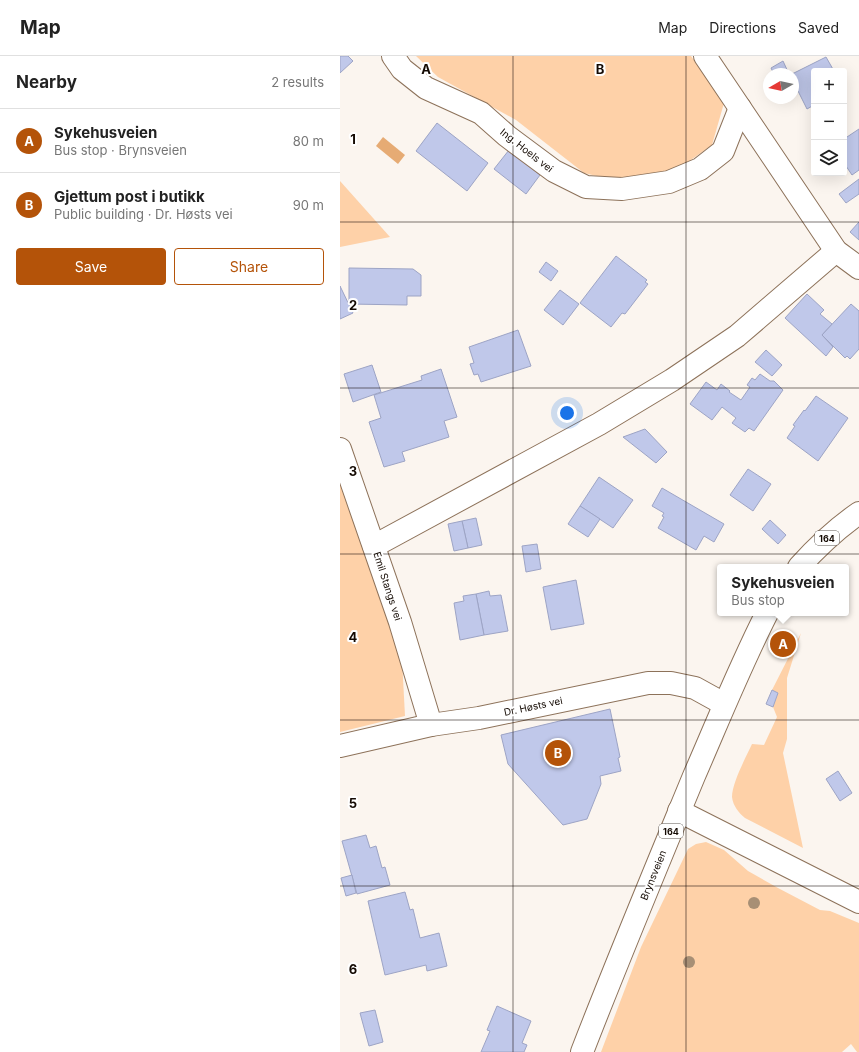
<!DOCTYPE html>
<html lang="en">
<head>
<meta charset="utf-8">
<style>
  body { margin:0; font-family:Inter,sans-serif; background:#f6f6f6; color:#222 }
  .controls { position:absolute; right:12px; top:12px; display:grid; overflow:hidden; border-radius:4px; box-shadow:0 4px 16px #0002 }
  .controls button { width:36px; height:36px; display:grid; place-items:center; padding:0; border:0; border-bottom:1px solid #e0e0e0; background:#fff; color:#222; font:20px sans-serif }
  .compass { position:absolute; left:423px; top:12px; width:36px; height:36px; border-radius:50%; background:#fff; box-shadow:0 4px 16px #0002; rotate:261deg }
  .you { position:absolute; left:227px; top:357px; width:14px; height:14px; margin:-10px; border:3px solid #fff; border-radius:50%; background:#1a73e8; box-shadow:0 0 0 6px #1a73e833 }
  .badge { display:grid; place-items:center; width:26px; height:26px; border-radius:50%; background:#b45309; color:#fff; font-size:13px; font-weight:700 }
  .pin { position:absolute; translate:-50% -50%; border:2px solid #fff; box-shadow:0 1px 4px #0006 }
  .popup { position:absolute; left:377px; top:508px; width:132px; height:52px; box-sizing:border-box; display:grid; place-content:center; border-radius:4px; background:#fff; filter:drop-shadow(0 1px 3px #0005); font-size:13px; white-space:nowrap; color:#767676 }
  .popup b { font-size:15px; color:#222 }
  .popup::after { content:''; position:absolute; left:50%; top:100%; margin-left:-8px; border:8px solid transparent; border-top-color:#fff }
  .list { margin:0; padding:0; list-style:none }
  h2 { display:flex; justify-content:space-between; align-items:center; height:52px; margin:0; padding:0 16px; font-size:17px }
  h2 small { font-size:13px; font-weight:400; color:#767676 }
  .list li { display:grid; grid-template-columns:26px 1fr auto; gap:12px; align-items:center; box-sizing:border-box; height:64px; padding:0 16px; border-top:1px solid #e0e0e0 }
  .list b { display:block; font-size:15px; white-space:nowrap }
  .list p { margin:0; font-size:13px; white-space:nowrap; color:#767676 }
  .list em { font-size:13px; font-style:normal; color:#767676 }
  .actions { display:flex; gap:8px; padding:12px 16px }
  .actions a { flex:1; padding:9px 0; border:1px solid #b45309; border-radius:4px; text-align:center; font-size:14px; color:#b45309 }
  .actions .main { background:#b45309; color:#fff }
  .icon { flex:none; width:22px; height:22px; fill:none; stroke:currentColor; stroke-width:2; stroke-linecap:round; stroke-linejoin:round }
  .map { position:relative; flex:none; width:519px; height:996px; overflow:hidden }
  header { display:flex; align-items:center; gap:24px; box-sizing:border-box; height:56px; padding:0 20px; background:#fff; border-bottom:1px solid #e0e0e0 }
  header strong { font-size:19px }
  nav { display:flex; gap:22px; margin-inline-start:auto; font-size:14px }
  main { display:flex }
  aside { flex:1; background:#fff }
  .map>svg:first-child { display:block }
  .green { fill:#fed1a8 }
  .water { fill:#e6ab74 }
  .building { fill:#c0c8ea; stroke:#9da4c5 }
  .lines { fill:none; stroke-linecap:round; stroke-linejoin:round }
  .minor-casing { stroke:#8d725a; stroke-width:24 }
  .primary-casing { stroke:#8d725a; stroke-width:24 }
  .minor { stroke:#fff; stroke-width:22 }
  .primary { stroke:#fff; stroke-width:22 }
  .tree { fill:#a78f75 }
  .grid { fill:none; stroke:#140a03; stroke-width:1; stroke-opacity:0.55 }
  .labels { text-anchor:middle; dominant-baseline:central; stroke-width:4; stroke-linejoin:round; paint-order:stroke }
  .shield { fill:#fff; stroke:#5a544f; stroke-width:1 }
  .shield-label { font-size:9px; font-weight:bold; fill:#140a03 }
  .street-label { font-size:10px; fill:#140a03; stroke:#fff }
  .grid-label { font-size:13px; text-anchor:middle; font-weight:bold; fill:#140a03; stroke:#fff; stroke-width:4; stroke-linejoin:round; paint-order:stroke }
</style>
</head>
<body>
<header>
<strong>Map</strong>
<nav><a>Map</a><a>Directions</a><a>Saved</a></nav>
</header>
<main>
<aside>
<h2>Nearby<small>2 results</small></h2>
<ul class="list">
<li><span class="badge">A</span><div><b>Sykehusveien</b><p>Bus stop · Brynsveien</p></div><em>80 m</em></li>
<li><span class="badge">B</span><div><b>Gjettum post i butikk</b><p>Public building · Dr. Høsts vei</p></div><em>90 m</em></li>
</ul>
<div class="actions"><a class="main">Save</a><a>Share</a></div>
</aside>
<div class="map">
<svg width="519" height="996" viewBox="0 0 519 996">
  <rect width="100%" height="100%" fill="#fbf5ef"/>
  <g class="green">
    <path d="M 76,0 L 351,0 L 384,47 L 372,89 L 328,120 L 278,125 L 244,117 L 176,64 L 98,21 Z"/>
    <path d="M 0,125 L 50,181 L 0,191 Z"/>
    <path d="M 0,395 L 60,566 L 65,660 L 0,676 Z"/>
    <path d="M 461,577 L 447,622 L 447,683 L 443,697 L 463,792 L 405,762 C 399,757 393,750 392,741 C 392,727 406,701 412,688 L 424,689 L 437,661 L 433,651 L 438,637 L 432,634 Z"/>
    <path d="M 366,786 L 384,794 L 408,815 L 438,832 L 480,854 L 490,855 L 519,867 L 519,996 L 517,996 L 511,988 L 502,996 L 261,996 L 301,891 L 348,793 L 356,788 Z"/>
  </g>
  <path class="water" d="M 43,81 L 65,99 L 58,108 L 36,90 Z"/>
  <g class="building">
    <path d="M 0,0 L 8,0 L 13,5 L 0,17 Z"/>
    <path d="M 486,1 L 494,15 L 474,15 L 474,49 L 467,53 L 453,25 L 452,18 Z"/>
    <path d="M 443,5 L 449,18 L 434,18 L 431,12 Z"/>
    <path d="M 97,67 L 148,107 L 127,135 L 76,95 Z"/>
    <path d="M 519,73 L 519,114 L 512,119 L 504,107 L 504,83 Z"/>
    <path d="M 169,94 L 200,119 L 186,138 L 154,113 Z"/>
    <path d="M 519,123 L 519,138 L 506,147 L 499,138 Z"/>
    <path d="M 519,166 L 519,184 L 510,176 Z"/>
    <path d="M 276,200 L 307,224 L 305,226 L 308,228 L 285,258 L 282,257 L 271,271 L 240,247 Z"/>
    <path d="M 206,206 L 218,215 L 211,225 L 199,216 Z"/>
    <path d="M 9,212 L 73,213 L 81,219 L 81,240 L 67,240 L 67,249 L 9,248 Z"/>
    <path d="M 0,230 L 13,257 L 0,263 Z"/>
    <path d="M 220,234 L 239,248 L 223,269 L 204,254 Z"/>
    <path d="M 467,238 L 484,254 L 480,258 L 492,268 L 482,279 L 493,291 L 486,300 L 445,262 Z"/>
    <path d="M 511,248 L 519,255 L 519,293 L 510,303 L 507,300 L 505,302 L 482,279 Z"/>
    <path d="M 178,274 L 191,310 L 141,326 L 138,318 L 134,319 L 130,308 L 134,307 L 129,291 Z"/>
    <path d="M 426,294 L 442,309 L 432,320 L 415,306 Z"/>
    <path d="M 32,309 L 41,336 L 13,346 L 4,318 Z"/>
    <path d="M 101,313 L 117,361 L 104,365 L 109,381 L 62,396 L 65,405 L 44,411 L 29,366 L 41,362 L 34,339 L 82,324 L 81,320 Z"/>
    <path d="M 420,318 L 430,325 L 434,325 L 443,334 L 414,375 L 409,372 L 405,376 L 392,367 L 396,362 L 382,351 L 372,364 L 350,348 L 366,326 L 377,334 L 381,328 L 390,335 L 389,336 L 401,344 L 410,331 L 407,329 L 412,322 L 415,324 Z"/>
    <path d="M 476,340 L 508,362 L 478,405 L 447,382 L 455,370 L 453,369 L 464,354 L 465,355 Z"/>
    <path d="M 305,373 L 327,396 L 316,407 L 283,381 Z"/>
    <path d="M 408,413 L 431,428 L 413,455 L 390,439 Z"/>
    <path d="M 259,421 L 293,444 L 273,472 L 240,450 Z"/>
    <path d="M 322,432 L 384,468 L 374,486 L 364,480 L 356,494 L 318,472 L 324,461 L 322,460 L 324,457 L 312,450 Z"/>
    <path d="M 240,450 L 260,463 L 248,481 L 228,468 Z"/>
    <path d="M 136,462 L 142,489 L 128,492 L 122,465 Z"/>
    <path d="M 430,464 L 446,479 L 438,488 L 422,473 Z"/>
    <path d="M 122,465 L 128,492 L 114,495 L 108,468 Z"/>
    <path d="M 197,488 L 201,513 L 186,516 L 182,490 Z"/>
    <path d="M 236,524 L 244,568 L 211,574 L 203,531 Z"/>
    <path d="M 149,535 L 150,540 L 161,539 L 168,575 L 144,579 L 136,538 Z"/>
    <path d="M 136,538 L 144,579 L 120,584 L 114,547 L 124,545 L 123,540 Z"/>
    <path d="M 432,634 L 438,637 L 433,651 L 426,648 Z"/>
    <path d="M 270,653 L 280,701 L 278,702 L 281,715 L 260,720 L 261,728 L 247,763 L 223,769 L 168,708 L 161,679 Z"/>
    <path d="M 498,715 L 512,737 L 500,745 L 486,723 Z"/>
    <path d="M 26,779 L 30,792 L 36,790 L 42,812 L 45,811 L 50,829 L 17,838 L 2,785 Z"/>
    <path d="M 12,819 L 16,837 L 6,840 L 1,822 Z"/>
    <path d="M 65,836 L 70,854 L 73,853 L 80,882 L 99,877 L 107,910 L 87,915 L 86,909 L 45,919 L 28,845 Z"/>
    <path d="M 157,950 L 191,965 L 182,987 L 187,989 L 184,996 L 141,996 L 150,975 L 147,974 Z"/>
    <path d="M 35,954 L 43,986 L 29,990 L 20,957 Z"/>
  </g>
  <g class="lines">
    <g class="minor-casing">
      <g id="minor">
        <path d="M 53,0 L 62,13 L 86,32 L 141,57 L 167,80 L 214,115 L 246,131 L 282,133 L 329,126 L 360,113 L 383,95 L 400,52"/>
        <path d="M 365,0 L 496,195 L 519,212"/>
        <path d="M 0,393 L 60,566 L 91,669"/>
        <path d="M 34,490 L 259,368 L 332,324 L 397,280 L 496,195"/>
        <path d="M 0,690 L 91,669 L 139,662 L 308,627 L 331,627 L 355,632 L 384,648"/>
        <path d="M 339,755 L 519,846"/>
      </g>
    </g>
    <g class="primary-casing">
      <g id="primary">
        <path d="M 459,511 C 477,491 496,473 519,457"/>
        <path d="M 242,996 C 278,903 316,812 354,720 C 378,665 400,610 427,557"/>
      </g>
    </g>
    <use href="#minor" class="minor"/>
    <use href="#primary" class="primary"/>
  </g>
  <g class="tree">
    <circle cx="414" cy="847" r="6"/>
    <circle cx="349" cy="906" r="6"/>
  </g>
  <path class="grid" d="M 173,0 L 173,996M 346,0 L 346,996M 0,166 L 519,166M 0,332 L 519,332M 0,498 L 519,498M 0,664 L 519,664M 0,830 L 519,830"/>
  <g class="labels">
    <g class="shield">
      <rect x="475" y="475" width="24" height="14" rx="3"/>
      <rect x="319" y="768" width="24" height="14" rx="3"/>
    </g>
    <g class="shield-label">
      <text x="487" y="482">164</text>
      <text x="331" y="775">164</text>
    </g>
    <g class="street-label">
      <text transform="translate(187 94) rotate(38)">Ing. Hoels vei</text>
      <text transform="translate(48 530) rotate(72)">Emil Stangs vei</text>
      <text transform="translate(193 650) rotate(-12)">Dr. Høsts vei</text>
      <text transform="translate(313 819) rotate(-68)">Brynsveien</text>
    </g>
  </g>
  <g class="grid-label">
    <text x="86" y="18">A</text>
    <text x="260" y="18">B</text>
    <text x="13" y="88">1</text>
    <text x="13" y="254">2</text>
    <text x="13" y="420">3</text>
    <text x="13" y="586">4</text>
    <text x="13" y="752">5</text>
    <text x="13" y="918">6</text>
  </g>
</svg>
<div class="controls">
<button>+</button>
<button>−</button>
<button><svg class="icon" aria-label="layers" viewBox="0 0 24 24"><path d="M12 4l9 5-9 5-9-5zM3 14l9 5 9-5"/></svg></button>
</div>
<svg class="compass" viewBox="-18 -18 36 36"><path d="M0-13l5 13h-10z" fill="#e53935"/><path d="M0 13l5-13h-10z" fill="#767676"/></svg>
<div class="you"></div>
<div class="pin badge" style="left:443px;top:588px">A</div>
<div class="popup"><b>Sykehusveien</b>Bus stop</div>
<div class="pin badge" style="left:218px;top:697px">B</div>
</div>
</main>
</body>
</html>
